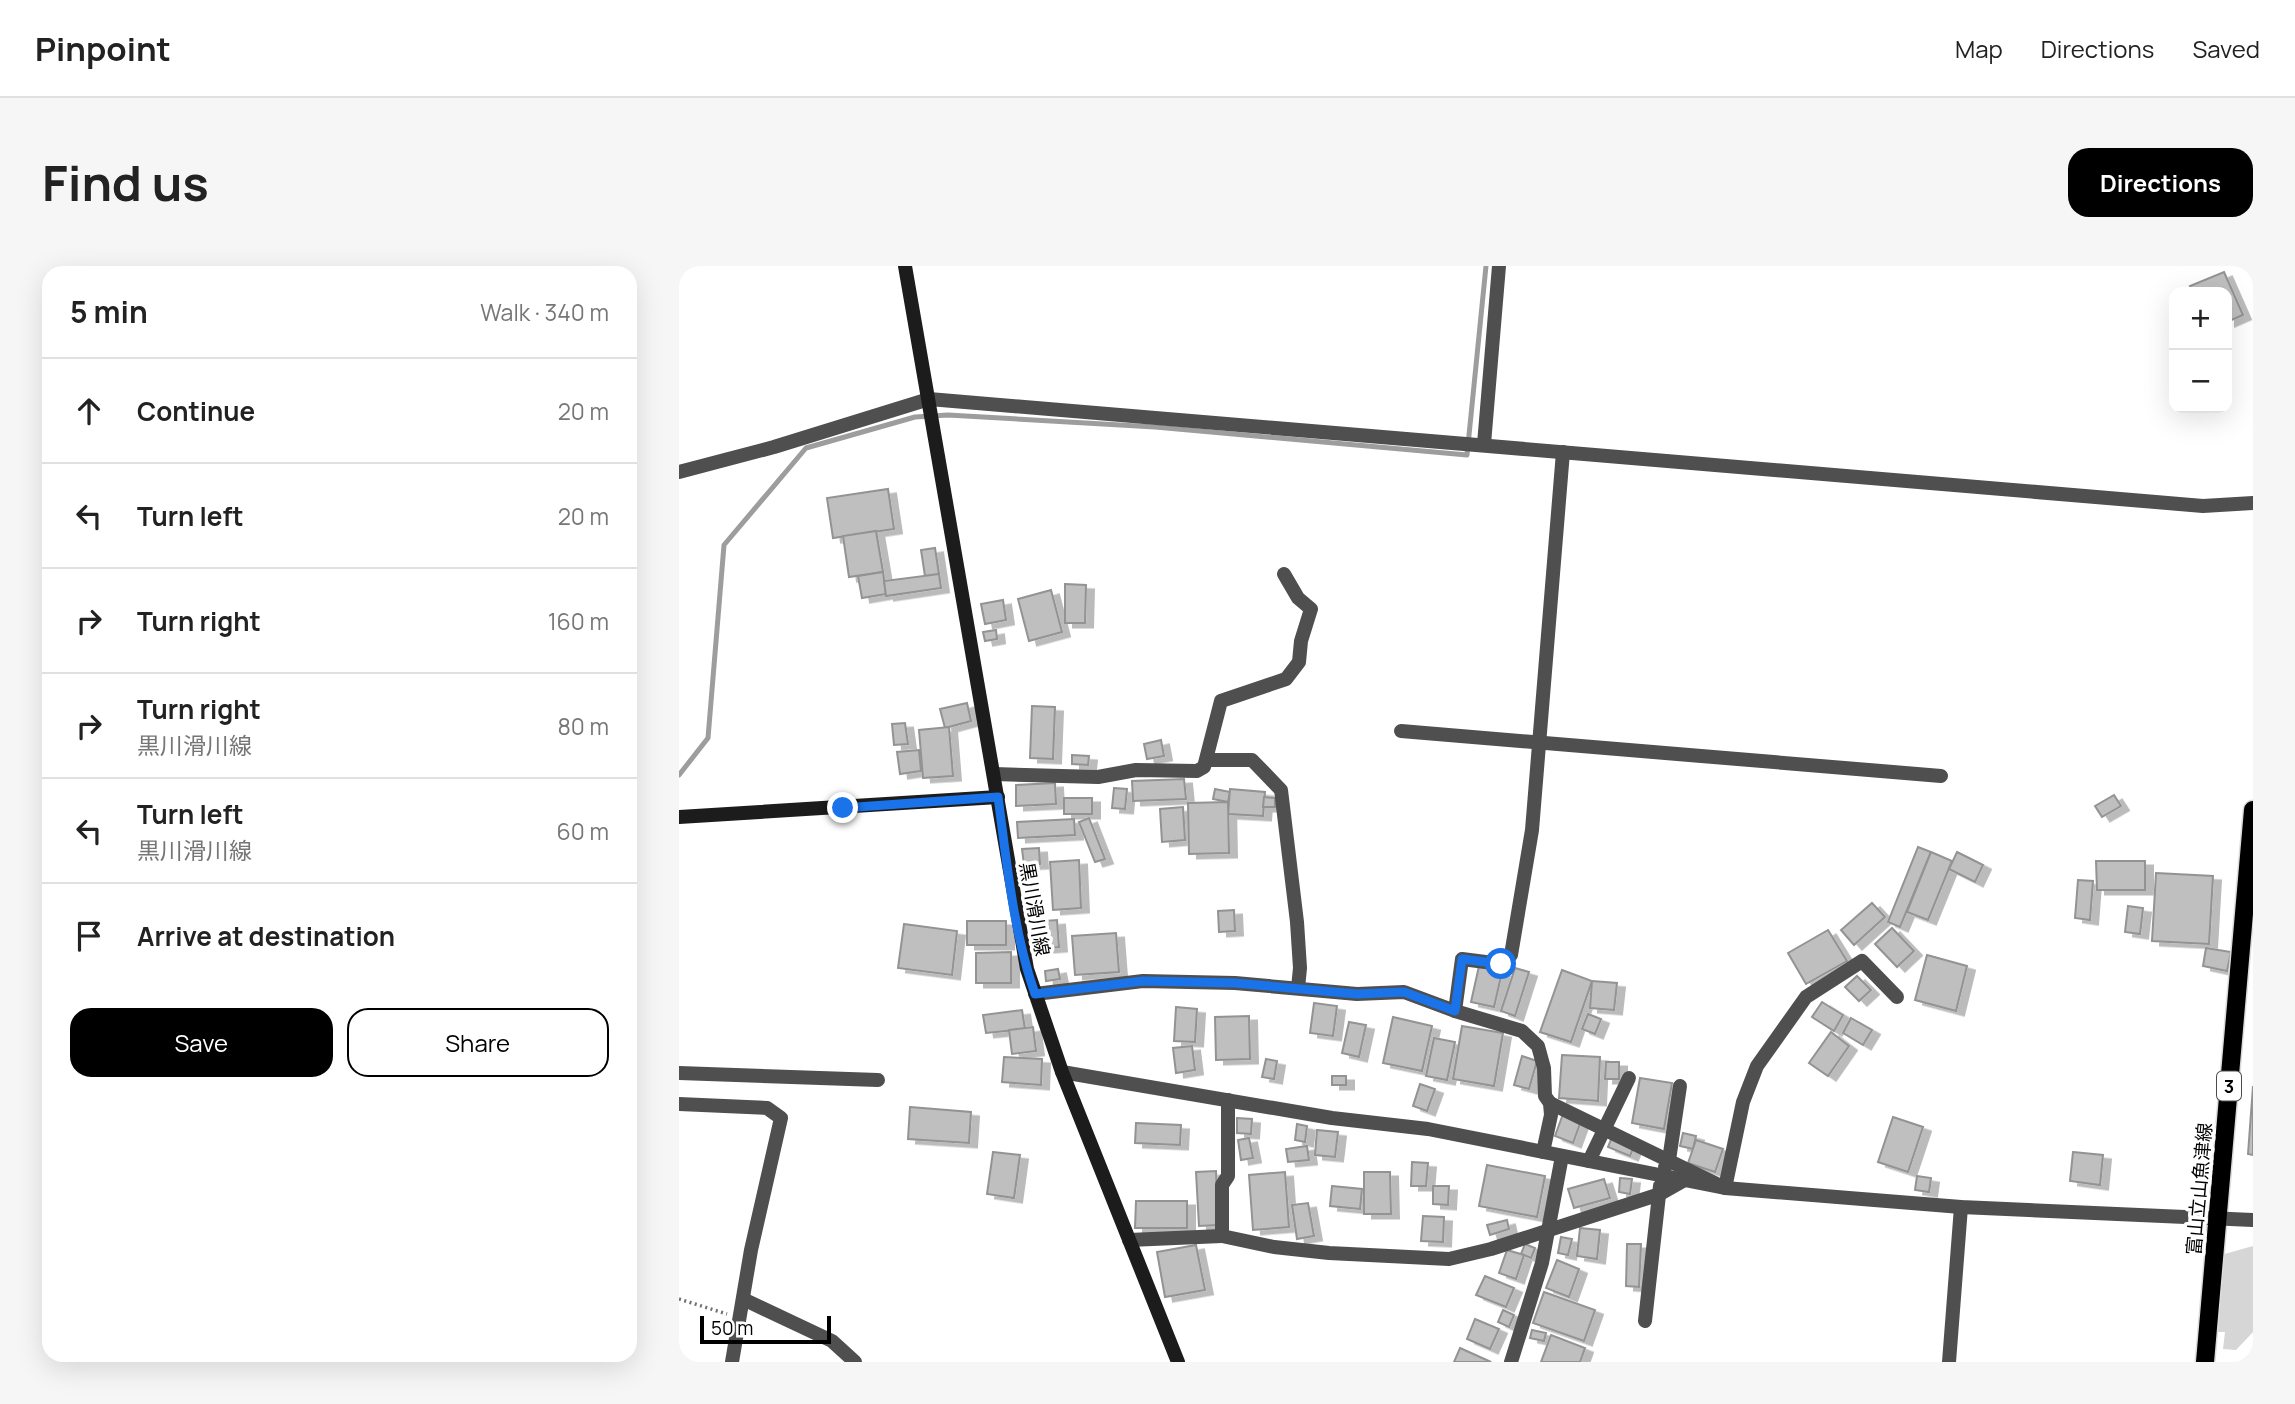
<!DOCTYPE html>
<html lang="en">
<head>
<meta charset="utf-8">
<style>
  body { margin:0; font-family:Manrope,"Noto Sans JP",sans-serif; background:#f6f6f6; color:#222 }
  .controls { position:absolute; right:21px; top:21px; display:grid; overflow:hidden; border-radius:14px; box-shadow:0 7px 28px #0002 }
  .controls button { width:63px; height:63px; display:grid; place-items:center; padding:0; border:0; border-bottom:2px solid #e0e0e0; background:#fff; color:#222; font:35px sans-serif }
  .scale { position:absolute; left:21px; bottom:18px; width:131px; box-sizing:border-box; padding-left:7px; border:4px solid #000; border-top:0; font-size:19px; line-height:24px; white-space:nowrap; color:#000; -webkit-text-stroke:5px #fff; paint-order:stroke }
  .stop { position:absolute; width:21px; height:21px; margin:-16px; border:5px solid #1a73e8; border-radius:50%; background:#fff }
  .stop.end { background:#1a73e8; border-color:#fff; box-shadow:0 2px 7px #0008 }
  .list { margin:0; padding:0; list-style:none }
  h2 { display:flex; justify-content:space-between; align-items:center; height:91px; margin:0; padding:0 28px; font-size:30px }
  h2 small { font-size:23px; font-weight:400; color:#767676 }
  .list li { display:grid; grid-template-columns:46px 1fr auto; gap:21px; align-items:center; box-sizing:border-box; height:105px; padding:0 28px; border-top:2px solid #e0e0e0 }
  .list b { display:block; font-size:26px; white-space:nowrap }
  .list p { margin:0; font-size:23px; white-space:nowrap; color:#767676 }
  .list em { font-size:23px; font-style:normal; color:#767676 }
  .actions { display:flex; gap:14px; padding:21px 28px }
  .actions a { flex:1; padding:16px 0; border:2px solid #000; border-radius:21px; text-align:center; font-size:24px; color:#000 }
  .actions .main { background:#000; color:#fff }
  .icon { flex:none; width:38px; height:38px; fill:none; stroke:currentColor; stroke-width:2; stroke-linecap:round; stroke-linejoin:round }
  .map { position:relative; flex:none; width:1574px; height:1096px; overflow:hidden; border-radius:21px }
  header { display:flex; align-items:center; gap:42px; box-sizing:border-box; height:98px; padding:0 35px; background:#fff; border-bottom:2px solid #e0e0e0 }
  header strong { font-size:33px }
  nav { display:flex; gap:38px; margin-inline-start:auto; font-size:24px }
  .intro { display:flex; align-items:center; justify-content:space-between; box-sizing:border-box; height:168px; padding:0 42px }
  h1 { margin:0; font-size:49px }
  .button { padding:18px 32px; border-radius:21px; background:#000; color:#fff; font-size:24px; font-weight:700 }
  main { display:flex; gap:42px; padding:0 42px }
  aside { flex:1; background:#fff; border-radius:21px; box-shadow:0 7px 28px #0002 }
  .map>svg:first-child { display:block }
  .green { fill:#d6d6d6 }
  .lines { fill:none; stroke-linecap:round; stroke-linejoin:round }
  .stream { stroke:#9d9d9d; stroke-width:5 }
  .building { fill:#bfbfbf; stroke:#939393; stroke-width:2; filter:url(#shadow) }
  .primary-casing { stroke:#dbdbdb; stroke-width:21 }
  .path { stroke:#717171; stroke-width:3.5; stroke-dasharray:2 3.5; stroke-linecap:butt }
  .street { stroke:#4f4f4f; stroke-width:14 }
  .secondary { stroke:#1c1c1c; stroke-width:14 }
  .primary { stroke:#000; stroke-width:18 }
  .route { stroke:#1a73e8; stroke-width:9 }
  .labels { text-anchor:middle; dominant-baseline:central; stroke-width:7; stroke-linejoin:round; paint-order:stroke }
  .shield { fill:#fff; stroke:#4c4c4c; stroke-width:2 }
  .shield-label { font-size:18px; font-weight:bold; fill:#000 }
  .street-label { font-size:19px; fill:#000; stroke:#fff }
</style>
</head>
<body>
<header>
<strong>Pinpoint</strong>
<nav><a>Map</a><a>Directions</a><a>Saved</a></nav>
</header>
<div class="intro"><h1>Find us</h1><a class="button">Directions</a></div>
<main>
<aside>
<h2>5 min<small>Walk · 340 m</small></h2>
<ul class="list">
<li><svg class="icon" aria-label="ahead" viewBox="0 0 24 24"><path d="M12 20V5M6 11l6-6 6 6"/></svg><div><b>Continue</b></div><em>20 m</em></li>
<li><svg class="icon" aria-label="left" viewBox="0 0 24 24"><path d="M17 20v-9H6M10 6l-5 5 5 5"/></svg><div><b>Turn left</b></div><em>20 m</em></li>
<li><svg class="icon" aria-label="right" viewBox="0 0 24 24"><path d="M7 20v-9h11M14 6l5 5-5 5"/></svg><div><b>Turn right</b></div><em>160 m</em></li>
<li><svg class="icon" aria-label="right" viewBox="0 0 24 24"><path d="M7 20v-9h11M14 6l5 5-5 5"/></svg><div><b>Turn right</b><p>黒川滑川線</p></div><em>80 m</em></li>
<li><svg class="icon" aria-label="left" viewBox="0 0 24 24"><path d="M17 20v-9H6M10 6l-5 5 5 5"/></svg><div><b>Turn left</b><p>黒川滑川線</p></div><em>60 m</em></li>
<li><svg class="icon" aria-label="arrive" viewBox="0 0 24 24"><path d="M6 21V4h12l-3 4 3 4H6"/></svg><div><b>Arrive at destination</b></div></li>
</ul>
<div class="actions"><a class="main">Save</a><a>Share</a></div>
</aside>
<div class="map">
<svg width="1574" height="1096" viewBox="0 0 1574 1096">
  <defs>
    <filter id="shadow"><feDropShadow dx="8" dy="4.5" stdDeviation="0" flood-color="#0004"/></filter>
  </defs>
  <rect width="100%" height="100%" fill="#fff"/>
  <path class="green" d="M 1574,980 L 1574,1066 L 1557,1084 L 1544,1083 L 1546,1066 L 1537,1066 L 1542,989 Z"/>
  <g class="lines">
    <path class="stream" d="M 0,509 L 29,472 L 45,279 L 127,182 L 236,151 L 269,149 L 476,161 L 788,189 L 807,0"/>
  </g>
  <g class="building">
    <path d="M 1545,6 L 1564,49 L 1548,56 L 1548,26 L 1514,26 L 1511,20 Z"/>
    <path d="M 209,223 L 215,263 L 154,272 L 148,232 Z"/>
    <path d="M 197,265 L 204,306 L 170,311 L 164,270 Z"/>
    <path d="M 256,282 L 260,308 L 246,310 L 242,284 Z"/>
    <path d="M 204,306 L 207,328 L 183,332 L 179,310 Z"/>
    <path d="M 260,308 L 262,322 L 207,330 L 205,315 Z"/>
    <path d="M 386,318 L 407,319 L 406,357 L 386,357 Z"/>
    <path d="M 372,324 L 383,366 L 350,375 L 339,333 Z"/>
    <path d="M 324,334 L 327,354 L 306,358 L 302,338 Z"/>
    <path d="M 317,364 L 318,373 L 306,375 L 304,366 Z"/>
    <path d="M 288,437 L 292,455 L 266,462 L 261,443 Z"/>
    <path d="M 353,440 L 376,441 L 374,493 L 351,492 Z"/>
    <path d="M 226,457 L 229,478 L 215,479 L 213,458 Z"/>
    <path d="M 270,461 L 274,510 L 244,512 L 240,464 Z"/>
    <path d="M 482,474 L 485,490 L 468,493 L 465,478 Z"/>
    <path d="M 240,484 L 242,505 L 221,508 L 218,486 Z"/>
    <path d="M 393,489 L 410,490 L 409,499 L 393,498 Z"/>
    <path d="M 505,513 L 507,533 L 454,535 L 453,515 Z"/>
    <path d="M 376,517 L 377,538 L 337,540 L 337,519 Z"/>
    <path d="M 435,522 L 448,523 L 446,543 L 433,542 Z"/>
    <path d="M 536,523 L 551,526 L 549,536 L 534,533 Z"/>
    <path d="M 551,523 L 586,526 L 584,550 L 549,548 Z"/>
    <path d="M 1435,529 L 1442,540 L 1423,551 L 1416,540 Z"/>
    <path d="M 585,531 L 596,532 L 596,541 L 584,541 Z"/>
    <rect x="385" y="532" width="28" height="16"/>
    <path d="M 549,536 L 550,587 L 510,588 L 509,537 Z"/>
    <path d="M 504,541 L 506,574 L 483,576 L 481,543 Z"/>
    <path d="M 410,552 L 426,593 L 416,596 L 400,556 Z"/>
    <path d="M 395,553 L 396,569 L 339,572 L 338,556 Z"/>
    <path d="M 1239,581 L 1252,586 L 1221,661 L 1209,656 Z"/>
    <path d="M 360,582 L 361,598 L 345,599 L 343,583 Z"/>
    <path d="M 1252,586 L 1273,595 L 1249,654 L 1228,646 Z"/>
    <path d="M 1278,586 L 1304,599 L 1296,616 L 1270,603 Z"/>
    <path d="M 400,594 L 402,642 L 374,644 L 371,596 Z"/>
    <path d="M 1417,595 L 1466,595 L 1466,624 L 1418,624 Z"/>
    <path d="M 1477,607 L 1534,610 L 1530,678 L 1473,675 Z"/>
    <path d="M 1399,614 L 1414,615 L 1411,654 L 1396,652 Z"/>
    <path d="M 1193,637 L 1206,651 L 1175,679 L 1162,664 Z"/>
    <path d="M 1449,640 L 1464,642 L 1461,668 L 1446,666 Z"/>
    <path d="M 555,644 L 556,665 L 540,666 L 539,645 Z"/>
    <path d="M 378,654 L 380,681 L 355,683 L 353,656 Z"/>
    <rect x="288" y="655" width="39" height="24"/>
    <path d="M 225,658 L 278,665 L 273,709 L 219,702 Z"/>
    <path d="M 1213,662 L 1235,685 L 1218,701 L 1196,678 Z"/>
    <path d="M 1149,664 L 1168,695 L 1127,718 L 1109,687 Z"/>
    <path d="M 437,667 L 440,706 L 396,709 L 393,670 Z"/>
    <path d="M 1527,682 L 1552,686 L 1548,705 L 1524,700 Z"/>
    <path d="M 332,686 L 332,717 L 297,717 L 297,687 Z"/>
    <path d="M 1248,689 L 1288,700 L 1277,745 L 1236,734 Z"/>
    <path d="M 800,700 L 823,706 L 815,741 L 792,736 Z"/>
    <path d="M 836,702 L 850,706 L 836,750 L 822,745 Z"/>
    <path d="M 379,703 L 381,713 L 367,715 L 366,705 Z"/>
    <path d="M 883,704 L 913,715 L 892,776 L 861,766 Z"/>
    <path d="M 1178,710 L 1192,724 L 1180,735 L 1166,721 Z"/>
    <path d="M 913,715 L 938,717 L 935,744 L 911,742 Z"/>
    <path d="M 1143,736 L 1164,749 L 1155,765 L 1133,751 Z"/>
    <path d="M 635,737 L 658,740 L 654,770 L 631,767 Z"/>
    <path d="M 497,741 L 518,743 L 516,776 L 495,775 Z"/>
    <path d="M 343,744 L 346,763 L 307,767 L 304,749 Z"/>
    <path d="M 909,748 L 922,753 L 916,768 L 903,763 Z"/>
    <path d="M 570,750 L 571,793 L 537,794 L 536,751 Z"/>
    <path d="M 714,751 L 753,760 L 743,805 L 704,797 Z"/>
    <path d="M 1172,752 L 1193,764 L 1184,779 L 1164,767 Z"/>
    <path d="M 670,756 L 687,759 L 680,791 L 663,787 Z"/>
    <path d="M 783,760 L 824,767 L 815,820 L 774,813 Z"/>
    <path d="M 354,761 L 357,785 L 333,788 L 330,764 Z"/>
    <path d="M 1152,766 L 1170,780 L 1149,810 L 1130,797 Z"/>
    <path d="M 755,772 L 776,776 L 768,814 L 747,810 Z"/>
    <path d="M 513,780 L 516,804 L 497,807 L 494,782 Z"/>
    <path d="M 883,789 L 921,791 L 919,835 L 880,832 Z"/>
    <path d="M 843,790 L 858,795 L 850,823 L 835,819 Z"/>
    <path d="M 325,791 L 363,793 L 362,819 L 323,816 Z"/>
    <path d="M 587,793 L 598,795 L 595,813 L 583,811 Z"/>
    <path d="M 927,796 L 940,796 L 940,813 L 926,813 Z"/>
    <rect x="653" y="810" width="14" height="9"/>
    <path d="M 961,812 L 993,817 L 985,863 L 953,857 Z"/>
    <path d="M 741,818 L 756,823 L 748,845 L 734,840 Z"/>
    <path d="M 1574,820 L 1574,889 L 1569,888 Z"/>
    <path d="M 231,841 L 292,846 L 290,877 L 229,873 Z"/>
    <path d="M 884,848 L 902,855 L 894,877 L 876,870 Z"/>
    <path d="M 1214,851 L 1244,861 L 1229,906 L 1199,896 Z"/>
    <path d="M 558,852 L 573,853 L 572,868 L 558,867 Z"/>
    <path d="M 457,857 L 502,859 L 501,879 L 456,877 Z"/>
    <path d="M 618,858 L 628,860 L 626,876 L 616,874 Z"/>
    <path d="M 638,864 L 659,866 L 656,891 L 636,889 Z"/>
    <path d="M 1004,867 L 1017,870 L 1014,883 L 1001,880 Z"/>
    <path d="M 933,871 L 955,880 L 951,890 L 929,881 Z"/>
    <path d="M 570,872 L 574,892 L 562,894 L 559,874 Z"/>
    <path d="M 1017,874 L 1044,883 L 1036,906 L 1009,897 Z"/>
    <path d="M 628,880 L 630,894 L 609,896 L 607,883 Z"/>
    <path d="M 314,886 L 341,889 L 335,932 L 308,928 Z"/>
    <path d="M 1394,886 L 1424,889 L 1421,919 L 1391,915 Z"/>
    <path d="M 733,896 L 749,897 L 747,920 L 732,920 Z"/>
    <path d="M 808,899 L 866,910 L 858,951 L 800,940 Z"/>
    <path d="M 537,905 L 539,959 L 520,960 L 517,906 Z"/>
    <path d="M 606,906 L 610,961 L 574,964 L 570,909 Z"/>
    <path d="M 685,906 L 711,906 L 712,948 L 685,948 Z"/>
    <path d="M 1238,910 L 1252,912 L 1250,926 L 1236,924 Z"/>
    <path d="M 941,912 L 953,913 L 951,928 L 940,926 Z"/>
    <path d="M 925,913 L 931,932 L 895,942 L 889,923 Z"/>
    <path d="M 653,920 L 683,923 L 681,943 L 651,940 Z"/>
    <path d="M 754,920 L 770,920 L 769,939 L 754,938 Z"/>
    <path d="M 457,935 L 508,935 L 508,962 L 456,962 Z"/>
    <path d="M 629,937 L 635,970 L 618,973 L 613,939 Z"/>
    <path d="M 744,950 L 765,951 L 764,976 L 742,975 Z"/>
    <path d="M 828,954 L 830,963 L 811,969 L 808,959 Z"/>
    <path d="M 901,962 L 921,964 L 918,993 L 898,990 Z"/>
    <path d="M 882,971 L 893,973 L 889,989 L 879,987 Z"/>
    <path d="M 846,978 L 856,982 L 852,992 L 842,988 Z"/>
    <path d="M 948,978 L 962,978 L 960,1021 L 947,1020 Z"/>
    <path d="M 517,979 L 526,1024 L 486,1031 L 478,986 Z"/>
    <path d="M 828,984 L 845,989 L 837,1013 L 820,1007 Z"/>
    <path d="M 878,994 L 900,1003 L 890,1031 L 867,1022 Z"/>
    <path d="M 806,1010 L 835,1022 L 827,1041 L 797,1029 Z"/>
    <path d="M 865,1026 L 916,1044 L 905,1075 L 854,1057 Z"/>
    <path d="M 824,1044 L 835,1049 L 830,1061 L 819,1056 Z"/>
    <path d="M 796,1053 L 820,1063 L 811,1083 L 788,1073 Z"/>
    <path d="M 853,1064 L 867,1067 L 865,1075 L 851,1072 Z"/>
    <path d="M 872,1069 L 906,1082 L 901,1096 L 862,1096 Z"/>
    <path d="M 781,1082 L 812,1096 L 775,1096 Z"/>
  </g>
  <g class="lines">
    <g class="primary-casing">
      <path id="primary" d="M 1526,1096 L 1574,544"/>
    </g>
    <path class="path" d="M 0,1033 L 48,1048"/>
    <g class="street">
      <path d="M 805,178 L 820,0"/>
      <path d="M 0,206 L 95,181 L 250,133 L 1524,240 L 1574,237"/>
      <path d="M 722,465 L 1262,510"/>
      <path d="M 528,494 L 573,494 L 602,524 L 618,656 L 621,702 L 619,722"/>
      <path d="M 315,508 L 419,511 L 457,504 L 518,505 L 525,501 L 542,435 L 607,413 L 620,396 L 622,375 L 632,343 L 619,332 L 605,308"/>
      <path d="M 356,728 L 464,715 L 556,717 L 678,728 L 725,726 L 776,745"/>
      <path d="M 383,806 L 653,852 L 749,863 L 1046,922 L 1282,941 L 1574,954"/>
      <path d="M 0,807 L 199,814"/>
      <path d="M 549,834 L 549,910 L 543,919 L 543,970 L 595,981 L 650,987 L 770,993 L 812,983 L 981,928 L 1004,915"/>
      <path d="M 871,837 L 1046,922 L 1064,836 L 1078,800 L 1127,731 L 1183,695 L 1218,731"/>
      <path d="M 0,838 L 88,842 L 102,852 L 72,984 L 53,1096"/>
      <path d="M 864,886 L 872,849 L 871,837 L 866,830 L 865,802 L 859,780 L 843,765 L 776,745 L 783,693 L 822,698 L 832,689 L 853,564 L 884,186"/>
      <path d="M 910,895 L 950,812"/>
      <path d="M 986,901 L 990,894 L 1001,820"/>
      <path d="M 450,974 L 543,970"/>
      <path d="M 64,1033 L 153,1075 L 176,1096"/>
      <path d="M 966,1055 L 981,920"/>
      <path d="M 832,1096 L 863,997 L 883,890"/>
      <path d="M 1270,1096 L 1282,941"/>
    </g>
    <g class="secondary">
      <path d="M 226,0 L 348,703 L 383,806 L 499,1096"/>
      <path d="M 0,551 L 319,531"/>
    </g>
    <use href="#primary" class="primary"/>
  </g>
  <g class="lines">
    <path class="route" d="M 164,542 L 319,531 C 328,597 334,665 356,728 L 464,715 L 556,717 L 678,728 L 725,726 L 776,745 L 783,693 L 822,698"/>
  </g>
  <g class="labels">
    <rect class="shield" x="1538" y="805.5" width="24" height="29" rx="5"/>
    <g class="shield-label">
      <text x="1550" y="820">3</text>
    </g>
    <g class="street-label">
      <text transform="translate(356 643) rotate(80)">黒川滑川線</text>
      <text transform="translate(1520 923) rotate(-85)">富山立山魚津線</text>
    </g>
  </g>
</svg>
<div class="controls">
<button>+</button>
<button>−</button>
</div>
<div class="scale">50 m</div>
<div class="stop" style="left:822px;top:698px"></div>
<div class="stop end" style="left:164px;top:542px"></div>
</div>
</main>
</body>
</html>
